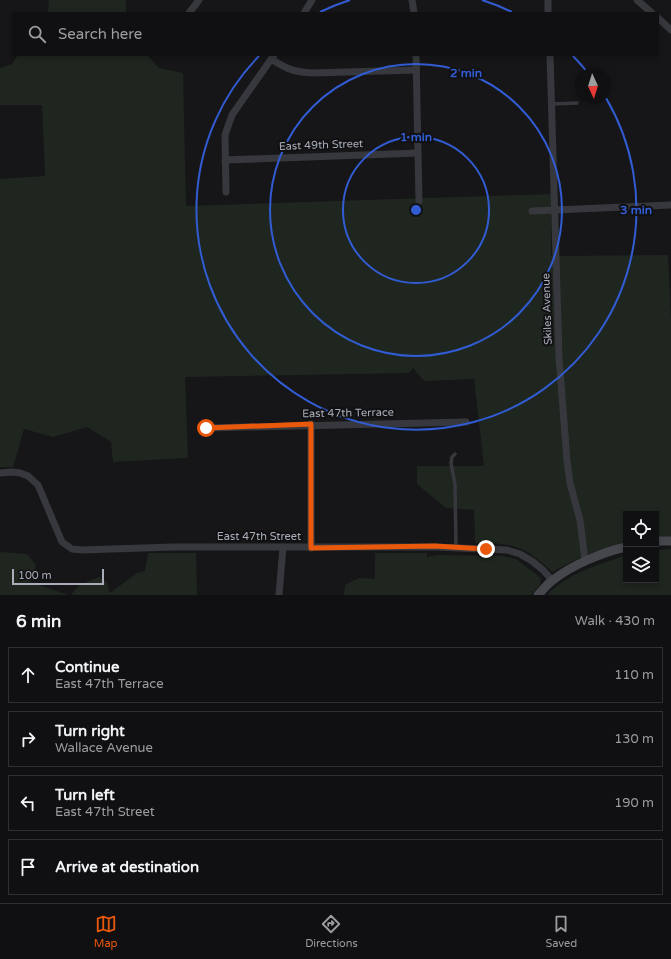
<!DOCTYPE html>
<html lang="en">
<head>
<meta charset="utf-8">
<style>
  body { margin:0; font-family:"Varela Round",sans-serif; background:#19191b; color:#f1f3f6 }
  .controls { position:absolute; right:12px; bottom:12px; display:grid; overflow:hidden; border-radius:0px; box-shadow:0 2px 6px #0003 }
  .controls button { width:36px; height:36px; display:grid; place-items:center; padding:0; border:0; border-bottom:1px solid #303032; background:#101012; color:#f1f3f6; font:20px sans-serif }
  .compass { position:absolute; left:575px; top:68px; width:36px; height:36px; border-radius:50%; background:#101012; box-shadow:0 2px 6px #0003; rotate:176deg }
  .scale { position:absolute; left:12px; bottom:10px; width:92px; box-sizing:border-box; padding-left:4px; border:2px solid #a8adb8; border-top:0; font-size:11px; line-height:14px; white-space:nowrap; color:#a8adb8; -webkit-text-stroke:3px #111113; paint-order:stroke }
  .stop { position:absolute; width:12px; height:12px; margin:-9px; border:3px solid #ea580c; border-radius:50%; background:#fff }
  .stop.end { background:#ea580c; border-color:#fff; box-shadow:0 1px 4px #0008 }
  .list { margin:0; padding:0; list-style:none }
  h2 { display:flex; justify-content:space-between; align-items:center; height:52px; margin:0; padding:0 16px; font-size:17px }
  h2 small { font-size:13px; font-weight:400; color:#9c9d9f }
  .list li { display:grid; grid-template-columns:26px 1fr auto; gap:12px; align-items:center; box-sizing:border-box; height:56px; margin:0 8px 8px; padding:0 8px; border:1px solid #303032; border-radius:0px }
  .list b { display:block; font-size:15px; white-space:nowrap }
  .list p { margin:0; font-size:13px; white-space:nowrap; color:#9c9d9f }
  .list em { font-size:13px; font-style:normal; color:#9c9d9f }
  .icon { flex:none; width:22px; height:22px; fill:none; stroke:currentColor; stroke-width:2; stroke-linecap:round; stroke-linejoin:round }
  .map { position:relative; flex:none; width:671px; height:595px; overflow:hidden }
  .search { position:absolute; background:#101012; box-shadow:0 2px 6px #0003; left:12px; right:12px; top:12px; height:44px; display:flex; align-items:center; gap:10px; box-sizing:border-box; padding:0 14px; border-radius:0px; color:#9c9d9f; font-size:15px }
  .sheet { height:308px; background:#101012 }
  nav { display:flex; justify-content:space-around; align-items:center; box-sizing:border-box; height:56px; border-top:1px solid #303032; background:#101012; font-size:11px; color:#9c9d9f }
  nav a { display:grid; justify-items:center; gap:2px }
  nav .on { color:#ea580c }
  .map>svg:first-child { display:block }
  .green { fill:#1e261f }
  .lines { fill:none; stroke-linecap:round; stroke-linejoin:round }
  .lane { stroke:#37383d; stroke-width:3.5 }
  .street { stroke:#37383d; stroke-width:7 }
  .secondary { stroke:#45474d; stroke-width:9 }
  .route { stroke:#ea580c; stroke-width:5 }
  .ring { fill:none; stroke:#325cd3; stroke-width:2 }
  .labels { text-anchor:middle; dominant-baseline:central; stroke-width:4; stroke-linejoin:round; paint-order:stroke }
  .street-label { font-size:11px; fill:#a8adb8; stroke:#111113 }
  .centre { fill:#325cd3; stroke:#111113; stroke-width:2 }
  .ring-label { font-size:12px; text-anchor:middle; font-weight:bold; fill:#325cd3; stroke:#111113; stroke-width:4; stroke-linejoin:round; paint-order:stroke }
</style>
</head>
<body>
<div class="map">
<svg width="671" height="595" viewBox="0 0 671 595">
  <rect width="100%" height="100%" fill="#161618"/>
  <g class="green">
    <path d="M 49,0 L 126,0 L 126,13 L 48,13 Z"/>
    <path d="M 18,55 L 147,55 L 159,68 L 183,73 L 186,206 L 551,194 L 551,256 L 668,255 L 671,320 L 671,538 L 656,538 L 656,514 L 626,514 L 626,542 C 600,548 576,559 552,572 C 542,562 530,552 516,547 C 506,543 487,543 475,543 L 474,510 L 446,508 L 417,484 L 417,466 L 484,466 L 474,379 L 424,381 L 413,368 L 409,373 L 185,377 L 188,458 L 113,462 L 111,442 L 87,427 L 53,437 L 24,429 L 13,467 L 0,467 L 0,179 L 45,176 L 42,105 L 0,105 L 0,68 L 12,64 Z"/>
    <path d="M 671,549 L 671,595 L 547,595 C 568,573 598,565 626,555 L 626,580 L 656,580 L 656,550 Z"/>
    <path d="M 0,552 L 27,554 L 36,565 L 30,582 L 69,595 L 0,595 Z"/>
    <path d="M 148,553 L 196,553 L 197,595 L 71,595 L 79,585 L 99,577 L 107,582 L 110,593 L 137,573 L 145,571 Z"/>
    <path d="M 375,553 L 427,553 L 427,557 L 437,555 L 502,556 L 516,559 L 541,578 L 540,585 L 531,595 L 344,595 L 345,585 L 359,578 L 375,579 Z"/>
  </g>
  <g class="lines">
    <g class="lane">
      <path d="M 552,104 L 577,103"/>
      <path d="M 455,454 L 452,457 L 451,463 L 455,484 L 456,547"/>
    </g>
    <g class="street">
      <path d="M 412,0 L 414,13"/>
      <path d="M 548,0 L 548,13"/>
      <path d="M 637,0 L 652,13"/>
      <path d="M 189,13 L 199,0"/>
      <path d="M 304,13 L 312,0"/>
      <path d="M 658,18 L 671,30"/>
      <path d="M 416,55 L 419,201"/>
      <path d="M 550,55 L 559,357 L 567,461 L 570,483 L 580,520 L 585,561"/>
      <path d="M 271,59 C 287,69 293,72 313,73 L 416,70"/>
      <path d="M 225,160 L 418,153"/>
      <path d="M 226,192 L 225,135 L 232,115 L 274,55"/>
      <path d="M 532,211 L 671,205"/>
      <path d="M 311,424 L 311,548"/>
      <path d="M 206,428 L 466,422"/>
      <path d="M 0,473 L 12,472 L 20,473 L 28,476 L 38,485 L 62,542 L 72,549 L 82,550 L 173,547 L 435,547 L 507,550 L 520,554 L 532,561 L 543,570 L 552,580"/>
      <path d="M 279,595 L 283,547"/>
    </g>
    <g class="secondary">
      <path d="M 656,541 L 671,541"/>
      <path d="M 538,595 C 543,590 547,584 553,580 C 572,565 603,552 626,547"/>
    </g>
  </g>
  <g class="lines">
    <path class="route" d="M 206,428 L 311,424 L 311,548 L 435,546 L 486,549"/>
  </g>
  <g class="ring">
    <circle cx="416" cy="210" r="73"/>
    <circle cx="416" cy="210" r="146"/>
    <path d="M320 12A220 220 0 0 1 350 0M482 0A220 220 0 0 1 512 12M573 56A220 220 0 0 1 588 73M606 98A220 220 0 1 1 259 56"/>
  </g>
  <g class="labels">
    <g class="street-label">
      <text transform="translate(321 145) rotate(-2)">East 49th Street</text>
      <text transform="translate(547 309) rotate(-92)">Skiles Avenue</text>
      <text transform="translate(348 413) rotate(-1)">East 47th Terrace</text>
      <text x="259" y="536">East 47th Street</text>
    </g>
  </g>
  <circle cx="416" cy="210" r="6" class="centre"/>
  <g class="ring-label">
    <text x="466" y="77">2 min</text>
    <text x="416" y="141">1 min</text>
    <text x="636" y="214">3 min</text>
  </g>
</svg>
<div class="controls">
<button><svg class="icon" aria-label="locate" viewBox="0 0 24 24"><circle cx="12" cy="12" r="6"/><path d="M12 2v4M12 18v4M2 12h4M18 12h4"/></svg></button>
<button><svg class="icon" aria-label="layers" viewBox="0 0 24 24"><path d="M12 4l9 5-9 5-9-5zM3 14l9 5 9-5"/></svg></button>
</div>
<svg class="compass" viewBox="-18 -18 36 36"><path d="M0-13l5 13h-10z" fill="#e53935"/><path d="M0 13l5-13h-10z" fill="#9c9d9f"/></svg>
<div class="scale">100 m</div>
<div class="stop" style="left:206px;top:428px"></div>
<div class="stop end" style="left:486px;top:549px"></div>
<div class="search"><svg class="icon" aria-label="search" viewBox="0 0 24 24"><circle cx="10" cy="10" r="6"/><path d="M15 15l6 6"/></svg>Search here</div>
</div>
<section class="sheet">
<h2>6 min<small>Walk · 430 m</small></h2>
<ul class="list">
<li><svg class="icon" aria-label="ahead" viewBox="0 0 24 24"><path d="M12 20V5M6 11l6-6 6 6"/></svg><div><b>Continue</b><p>East 47th Terrace</p></div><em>110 m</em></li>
<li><svg class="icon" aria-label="right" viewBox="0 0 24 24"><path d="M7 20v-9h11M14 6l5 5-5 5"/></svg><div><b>Turn right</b><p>Wallace Avenue</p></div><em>130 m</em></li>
<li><svg class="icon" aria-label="left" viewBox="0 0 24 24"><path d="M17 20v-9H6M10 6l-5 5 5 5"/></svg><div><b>Turn left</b><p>East 47th Street</p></div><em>190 m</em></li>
<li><svg class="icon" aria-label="arrive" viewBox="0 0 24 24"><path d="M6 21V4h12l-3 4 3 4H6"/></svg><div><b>Arrive at destination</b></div></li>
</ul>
</section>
<nav>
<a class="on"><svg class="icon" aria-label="map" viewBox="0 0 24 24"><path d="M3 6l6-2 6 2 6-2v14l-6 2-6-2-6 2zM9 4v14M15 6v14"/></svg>Map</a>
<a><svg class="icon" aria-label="directions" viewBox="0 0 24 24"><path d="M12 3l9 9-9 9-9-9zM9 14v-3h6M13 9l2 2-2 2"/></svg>Directions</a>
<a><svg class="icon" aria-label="saved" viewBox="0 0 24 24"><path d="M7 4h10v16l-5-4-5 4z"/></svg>Saved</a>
</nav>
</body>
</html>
